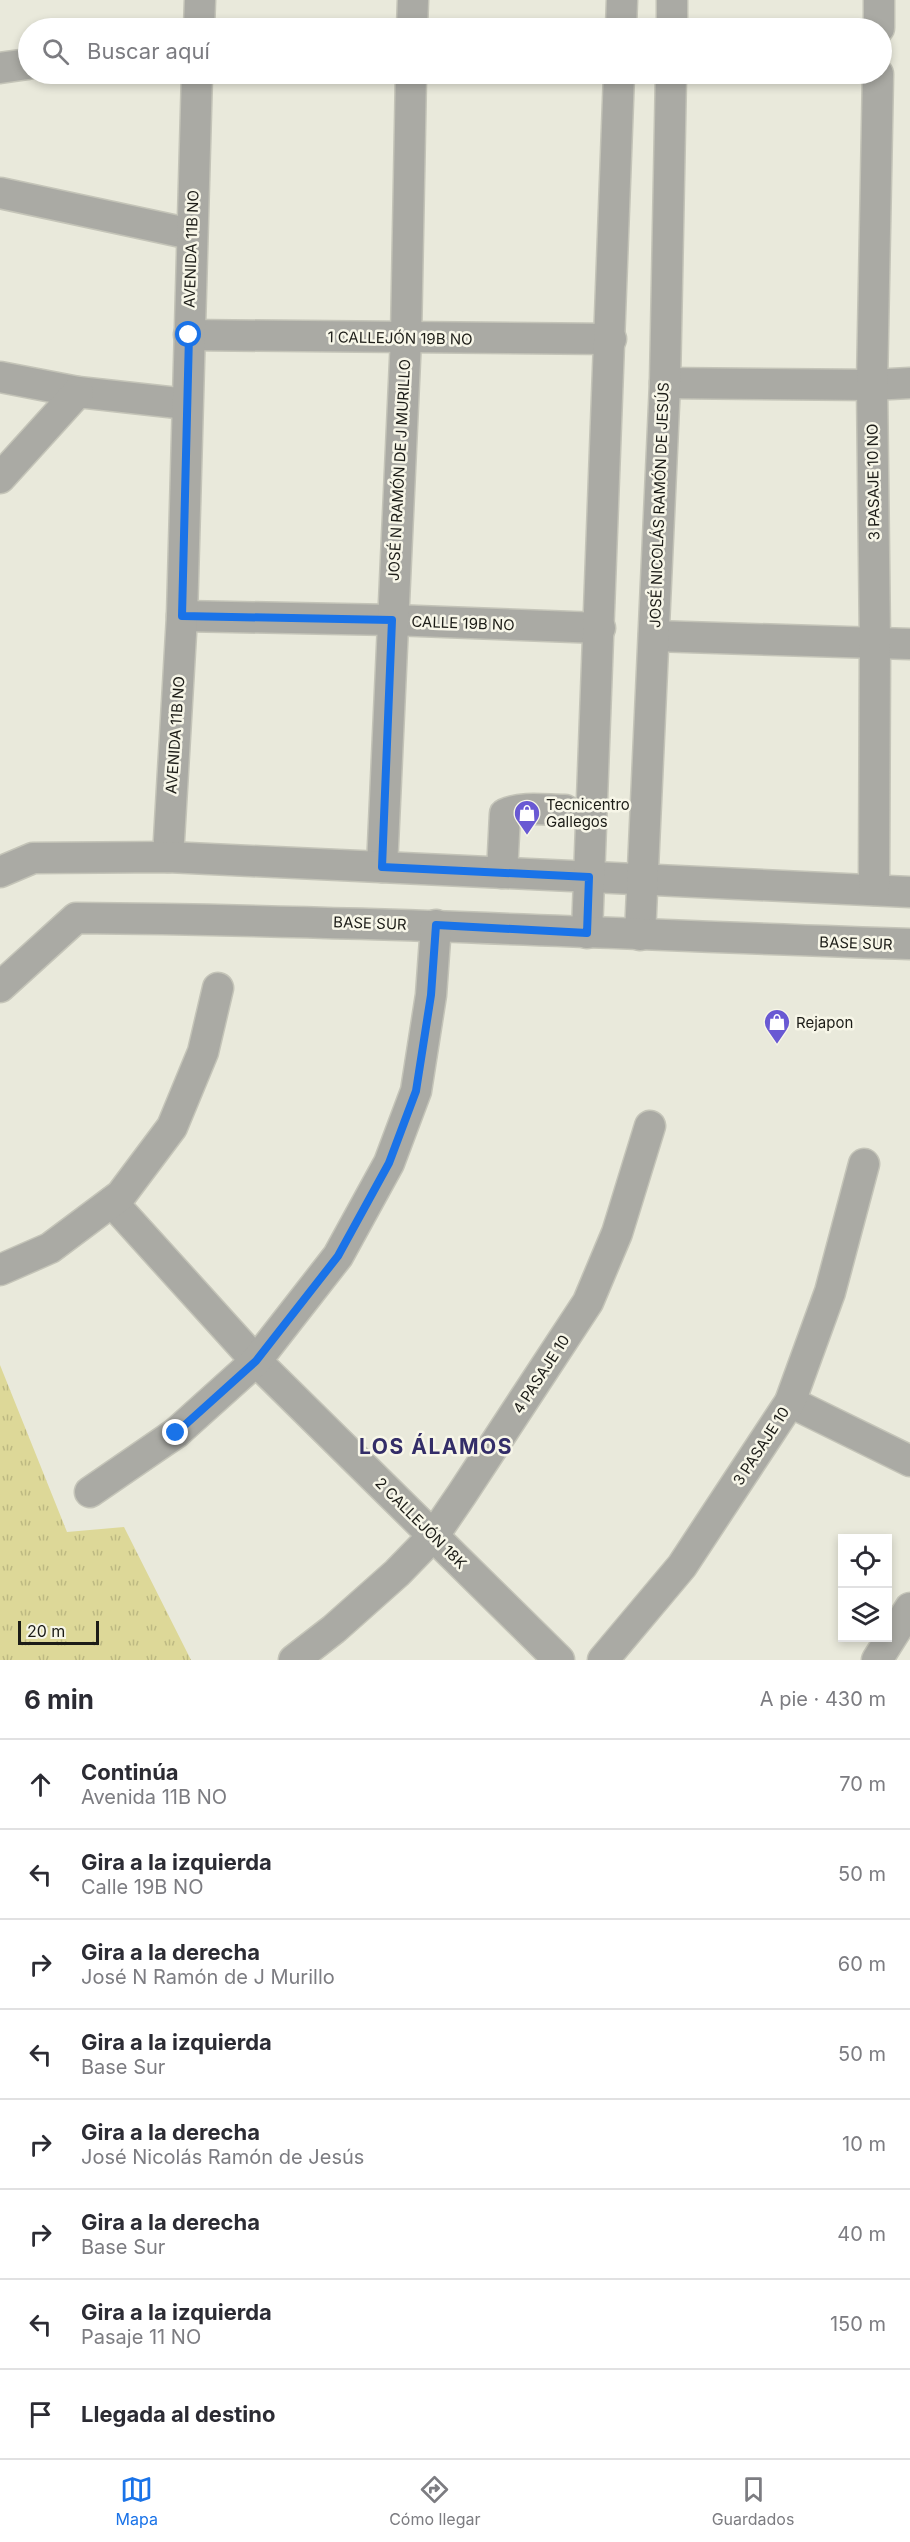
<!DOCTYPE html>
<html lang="es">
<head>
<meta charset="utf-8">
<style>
  body { margin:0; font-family:Inter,sans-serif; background:#f2f2f3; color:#2b2b33 }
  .controls { position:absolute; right:18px; bottom:18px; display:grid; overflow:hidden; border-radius:0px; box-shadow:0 3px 9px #0003 }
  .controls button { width:54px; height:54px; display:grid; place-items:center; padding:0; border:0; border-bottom:2px solid #e1e1e2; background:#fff; color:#2b2b33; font:30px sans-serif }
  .scale { position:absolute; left:18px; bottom:15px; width:81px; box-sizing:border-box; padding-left:6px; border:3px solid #1c1c17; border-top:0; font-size:16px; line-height:21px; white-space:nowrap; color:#1c1c17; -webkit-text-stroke:4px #f7f6e8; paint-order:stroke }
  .stop { position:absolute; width:18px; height:18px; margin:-14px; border:4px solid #1a73e8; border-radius:50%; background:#fff }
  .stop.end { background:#1a73e8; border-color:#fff; box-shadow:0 2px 6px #0008 }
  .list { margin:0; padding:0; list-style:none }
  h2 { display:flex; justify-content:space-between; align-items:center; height:78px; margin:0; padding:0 24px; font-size:26px }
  h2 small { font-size:20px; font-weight:400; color:#7c7c81 }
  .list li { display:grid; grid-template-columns:39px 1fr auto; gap:18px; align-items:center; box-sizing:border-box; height:90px; padding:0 24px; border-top:2px solid #e1e1e2 }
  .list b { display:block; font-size:22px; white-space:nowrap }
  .list p { margin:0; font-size:20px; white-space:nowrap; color:#7c7c81 }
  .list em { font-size:20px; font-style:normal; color:#7c7c81 }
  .icon { flex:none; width:33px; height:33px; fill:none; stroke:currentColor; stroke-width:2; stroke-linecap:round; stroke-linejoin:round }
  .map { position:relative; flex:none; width:910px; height:1660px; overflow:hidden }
  .search { position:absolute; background:#fff; box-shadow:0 3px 9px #0003; left:18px; right:18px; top:18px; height:66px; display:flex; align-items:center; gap:15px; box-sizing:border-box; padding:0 21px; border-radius:33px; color:#7c7c81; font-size:22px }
  .sheet { height:798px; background:#fff }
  nav { display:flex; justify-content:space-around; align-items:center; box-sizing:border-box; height:84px; border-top:2px solid #e1e1e2; background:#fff; font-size:16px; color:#7c7c81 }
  nav a { display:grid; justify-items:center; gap:3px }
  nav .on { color:#1a73e8 }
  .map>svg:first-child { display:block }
  .grass { fill:url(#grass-tufts) }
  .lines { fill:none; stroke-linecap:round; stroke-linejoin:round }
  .minor-casing { stroke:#c4c4b8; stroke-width:33 }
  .minor { stroke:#aaaaa4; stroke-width:30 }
  .route { stroke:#1a73e8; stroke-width:8 }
  .labels { text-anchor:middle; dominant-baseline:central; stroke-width:5; stroke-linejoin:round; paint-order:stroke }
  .street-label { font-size:15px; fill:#1c1c17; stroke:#f7f6e8 }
  .poi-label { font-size:15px; fill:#1c1c17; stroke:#f7f6e8; text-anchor:start }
  .district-label { font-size:21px; font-weight:bold; letter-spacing:1.5px; fill:#332d68; stroke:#f7f6e8 }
</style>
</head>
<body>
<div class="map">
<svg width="910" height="1660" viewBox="0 0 910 1660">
  <defs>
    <pattern id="grass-tufts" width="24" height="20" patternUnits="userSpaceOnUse" patternTransform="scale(1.5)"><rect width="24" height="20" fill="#ddd898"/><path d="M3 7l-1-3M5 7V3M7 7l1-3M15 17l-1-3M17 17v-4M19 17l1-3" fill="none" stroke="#bdb982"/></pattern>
  </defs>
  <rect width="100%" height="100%" fill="#e9e9db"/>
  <path class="grass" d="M 0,1365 L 67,1532 L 124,1527 L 191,1660 L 0,1660 Z"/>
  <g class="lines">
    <g class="minor-casing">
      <g id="minor">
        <path d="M 199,28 L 200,0"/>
        <path d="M 412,28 L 413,0"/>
        <path d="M 621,28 L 622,0"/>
        <path d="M 672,28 L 672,0"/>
        <path d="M 879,28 L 879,0"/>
        <path d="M 0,68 L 28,64"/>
        <path d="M 0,193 L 191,234"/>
        <path d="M 189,335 L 611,339"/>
        <path d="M 0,377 L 78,392 L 187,404"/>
        <path d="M 665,383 L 872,385 L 910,383"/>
        <path d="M 0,478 L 78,392"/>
        <path d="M 182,616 L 392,620 L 600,628"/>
        <path d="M 654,636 L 910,644"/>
        <path d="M 168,857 L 182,616 L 197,74"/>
        <path d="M 382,867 L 406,338 L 411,74"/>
        <path d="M 0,872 L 33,858 L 168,857 L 910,892"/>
        <path d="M 502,873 L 505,814 C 522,806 546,810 565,810"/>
        <path d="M 874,890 L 875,643 L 872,385 L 878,74"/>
        <path d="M 587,933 L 619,74"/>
        <path d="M 640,935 L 665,383 L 671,74"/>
        <path d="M 0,987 L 76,918 C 354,920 632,935 910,944"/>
        <path d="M 112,1202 L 256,1361 L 559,1660"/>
        <path d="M 0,1270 L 50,1248 L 121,1195 L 172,1127 L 203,1052 L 218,988"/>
        <path d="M 790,1402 L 910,1461"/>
        <path d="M 90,1492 L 176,1433 L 256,1361 L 338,1256 L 389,1163 L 416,1091 L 431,995 L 436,925"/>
        <path d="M 294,1660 L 334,1629 L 397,1573 L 434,1535 L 462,1494 L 588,1302 L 617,1233 L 650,1126"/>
        <path d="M 603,1660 L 682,1566 L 790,1402 L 830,1292 L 864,1164"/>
        <path d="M 877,1660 L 910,1608"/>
      </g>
    </g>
    <use href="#minor" class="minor"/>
  </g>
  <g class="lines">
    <path class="route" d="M 176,1433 L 256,1361 L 338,1256 L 389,1163 L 416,1091 L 431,995 L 436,925 L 587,933 L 589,877 L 382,867 L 392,620 L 182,616 L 189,335"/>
  </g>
  <defs>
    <g id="shop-pin" transform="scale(1.35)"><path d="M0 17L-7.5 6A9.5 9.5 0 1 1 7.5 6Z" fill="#6959d3" stroke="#f7f6e8"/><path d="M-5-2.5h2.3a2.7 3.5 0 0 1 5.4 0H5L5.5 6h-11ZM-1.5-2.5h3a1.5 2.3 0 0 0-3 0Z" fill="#fff"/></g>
  </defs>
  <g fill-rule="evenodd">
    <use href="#shop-pin" x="527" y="813"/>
    <use href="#shop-pin" x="777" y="1022"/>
  </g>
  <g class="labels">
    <g class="street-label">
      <text transform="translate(191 249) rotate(-88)">AVENIDA 11B NO</text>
      <text transform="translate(400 338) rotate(1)">1 CALLEJÓN 19B NO</text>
      <text transform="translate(399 470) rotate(-87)">JOSÉ N RAMÓN DE J MURILLO</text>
      <text transform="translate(873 482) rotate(-91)">3 PASAJE 10 NO</text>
      <text transform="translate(659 505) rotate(-88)">JOSÉ NICOLÁS RAMÓN DE JESÚS</text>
      <text transform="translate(463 623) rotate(2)">CALLE 19B NO</text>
      <text transform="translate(175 735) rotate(-86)">AVENIDA 11B NO</text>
      <text transform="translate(370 923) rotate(2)">BASE SUR</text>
      <text transform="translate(856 943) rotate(2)">BASE SUR</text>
      <text transform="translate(541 1374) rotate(-57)">4 PASAJE 10</text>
      <text transform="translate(761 1446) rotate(-57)">3 PASAJE 10</text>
      <text transform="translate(421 1523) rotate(45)">2 CALLEJÓN 18K</text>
    </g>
    <g class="poi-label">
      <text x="546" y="804">Tecnicentro<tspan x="546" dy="17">Gallegos</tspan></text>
      <text x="796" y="1022">Rejapon</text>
    </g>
    <g class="district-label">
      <text x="436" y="1446">LOS ÁLAMOS</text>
    </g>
  </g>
</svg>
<div class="controls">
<button><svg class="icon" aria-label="locate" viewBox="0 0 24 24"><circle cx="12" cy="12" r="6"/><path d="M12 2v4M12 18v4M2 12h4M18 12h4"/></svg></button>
<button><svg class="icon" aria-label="layers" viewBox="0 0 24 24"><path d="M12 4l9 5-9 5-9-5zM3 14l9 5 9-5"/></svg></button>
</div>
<div class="scale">20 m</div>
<div class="stop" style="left:189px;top:335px"></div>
<div class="stop end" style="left:176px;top:1433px"></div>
<div class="search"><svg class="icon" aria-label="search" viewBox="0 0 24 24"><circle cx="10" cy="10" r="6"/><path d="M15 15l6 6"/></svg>Buscar aquí</div>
</div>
<section class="sheet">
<h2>6 min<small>A pie · 430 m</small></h2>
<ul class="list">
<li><svg class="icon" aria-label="ahead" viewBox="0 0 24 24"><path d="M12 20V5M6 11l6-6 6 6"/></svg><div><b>Continúa</b><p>Avenida 11B NO</p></div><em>70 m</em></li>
<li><svg class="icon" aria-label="left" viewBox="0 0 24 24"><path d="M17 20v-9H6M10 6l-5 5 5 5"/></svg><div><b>Gira a la izquierda</b><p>Calle 19B NO</p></div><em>50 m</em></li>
<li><svg class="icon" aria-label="right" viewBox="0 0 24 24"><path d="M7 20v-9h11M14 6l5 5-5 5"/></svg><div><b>Gira a la derecha</b><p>José N Ramón de J Murillo</p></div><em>60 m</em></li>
<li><svg class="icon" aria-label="left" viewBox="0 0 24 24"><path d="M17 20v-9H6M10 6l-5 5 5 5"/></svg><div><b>Gira a la izquierda</b><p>Base Sur</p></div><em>50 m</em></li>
<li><svg class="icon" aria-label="right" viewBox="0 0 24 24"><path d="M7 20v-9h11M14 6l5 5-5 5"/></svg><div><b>Gira a la derecha</b><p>José Nicolás Ramón de Jesús</p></div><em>10 m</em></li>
<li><svg class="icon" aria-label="right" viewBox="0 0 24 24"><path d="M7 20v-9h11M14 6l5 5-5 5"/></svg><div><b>Gira a la derecha</b><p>Base Sur</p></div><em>40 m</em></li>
<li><svg class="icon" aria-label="left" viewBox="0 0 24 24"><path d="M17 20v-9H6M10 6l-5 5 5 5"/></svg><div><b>Gira a la izquierda</b><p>Pasaje 11 NO</p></div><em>150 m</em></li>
<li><svg class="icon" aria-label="arrive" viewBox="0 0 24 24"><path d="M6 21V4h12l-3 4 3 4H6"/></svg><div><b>Llegada al destino</b></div></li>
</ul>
</section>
<nav>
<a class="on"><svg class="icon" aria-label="map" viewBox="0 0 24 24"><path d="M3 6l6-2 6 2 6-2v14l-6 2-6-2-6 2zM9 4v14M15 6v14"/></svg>Mapa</a>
<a><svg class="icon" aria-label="directions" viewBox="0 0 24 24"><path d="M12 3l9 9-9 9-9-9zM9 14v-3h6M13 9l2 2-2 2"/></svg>Cómo llegar</a>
<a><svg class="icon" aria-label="saved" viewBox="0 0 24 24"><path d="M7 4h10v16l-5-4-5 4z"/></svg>Guardados</a>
</nav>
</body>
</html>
